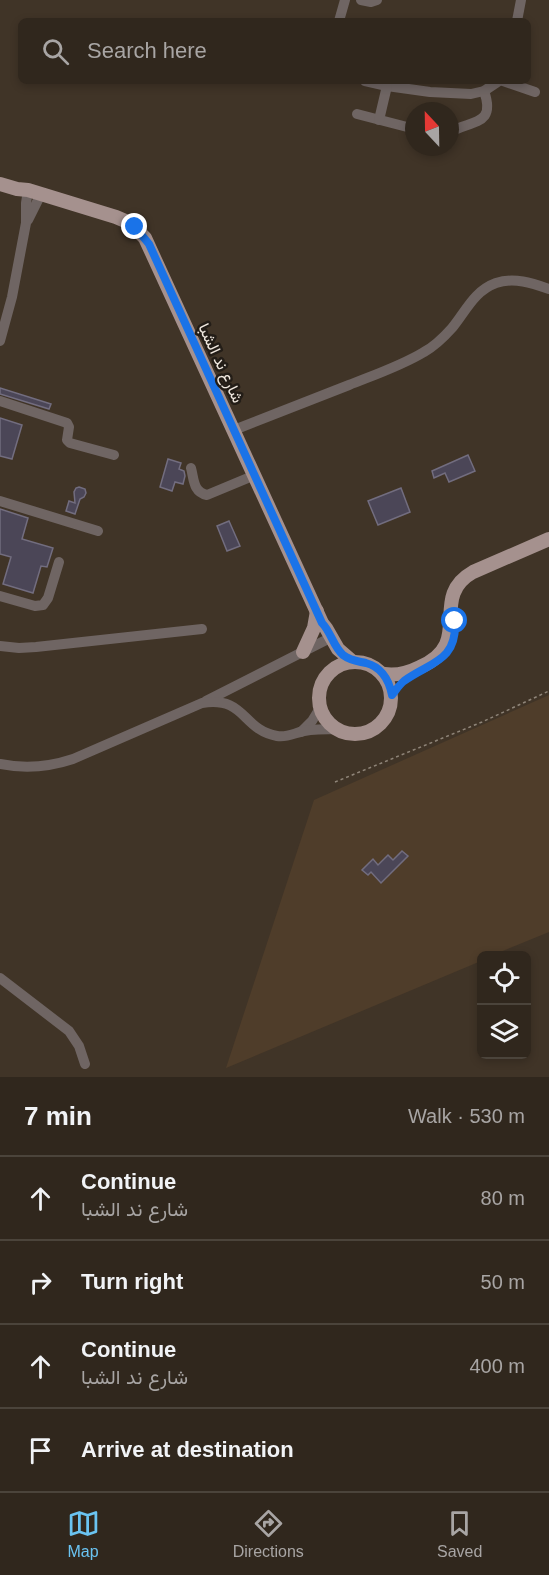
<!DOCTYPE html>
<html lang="en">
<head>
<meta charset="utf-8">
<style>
  body { margin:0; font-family:Arial,Vazirmatn,sans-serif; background:#3c332a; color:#f1f3f6 }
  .controls { position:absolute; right:18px; bottom:18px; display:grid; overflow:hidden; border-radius:9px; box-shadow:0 3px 9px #0003 }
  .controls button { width:54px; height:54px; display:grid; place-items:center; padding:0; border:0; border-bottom:2px solid #4b443b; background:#30271d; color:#f1f3f6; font:30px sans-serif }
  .compass { position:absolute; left:405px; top:102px; width:54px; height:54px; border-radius:50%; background:#30271d; box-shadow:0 3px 9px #0003; rotate:338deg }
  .stop { position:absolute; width:18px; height:18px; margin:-14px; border:4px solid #1a73e8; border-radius:50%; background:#fff }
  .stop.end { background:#1a73e8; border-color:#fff; box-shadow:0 2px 6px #0008 }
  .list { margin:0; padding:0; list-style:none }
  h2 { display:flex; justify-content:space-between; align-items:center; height:78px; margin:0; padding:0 24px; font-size:26px }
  h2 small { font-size:20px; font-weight:400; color:#a8a5a4 }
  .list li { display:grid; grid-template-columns:39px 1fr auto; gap:18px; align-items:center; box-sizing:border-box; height:84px; padding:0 24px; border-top:2px solid #4b443b }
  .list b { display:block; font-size:22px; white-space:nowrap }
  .list p { margin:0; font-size:20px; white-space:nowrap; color:#a8a5a4 }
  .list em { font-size:20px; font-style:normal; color:#a8a5a4 }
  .icon { flex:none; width:33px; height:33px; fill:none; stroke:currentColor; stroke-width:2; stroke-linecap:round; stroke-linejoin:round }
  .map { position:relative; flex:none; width:549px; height:1077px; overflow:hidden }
  .search { position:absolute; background:#30271d; box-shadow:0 3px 9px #0003; left:18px; right:18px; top:18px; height:66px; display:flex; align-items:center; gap:15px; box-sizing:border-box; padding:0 21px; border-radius:9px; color:#a8a5a4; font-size:22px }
  .sheet { height:414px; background:#30271d }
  nav { display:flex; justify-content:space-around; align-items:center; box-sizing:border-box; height:84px; border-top:2px solid #4b443b; background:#30271d; font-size:16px; color:#a8a5a4 }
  nav a { display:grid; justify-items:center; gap:3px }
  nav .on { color:#6ac3f1 }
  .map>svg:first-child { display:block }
  .built { fill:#4f3d2a }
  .building { fill:#4b4657; stroke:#726d7f; stroke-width:1.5 }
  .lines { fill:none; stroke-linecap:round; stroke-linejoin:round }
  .path { stroke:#8f8579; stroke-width:1.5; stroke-dasharray:3 3; stroke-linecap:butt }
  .minor { stroke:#6f6563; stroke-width:10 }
  .major { stroke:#a5918e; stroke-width:14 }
  .route { stroke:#1a73e8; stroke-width:8 }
  .labels { text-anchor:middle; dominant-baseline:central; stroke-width:5; stroke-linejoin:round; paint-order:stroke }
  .street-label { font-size:16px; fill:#f1e9e0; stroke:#231d17 }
</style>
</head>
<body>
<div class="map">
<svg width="549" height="1077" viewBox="0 0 549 1077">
  <rect width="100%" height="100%" fill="#403427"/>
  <path class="built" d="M 549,695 L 549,932 L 493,955 L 482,956 L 481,961 L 226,1068 L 314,800 Z"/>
  <g class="building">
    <path d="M 0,388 L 51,404 L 49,409 L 0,394 Z"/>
    <path d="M 0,418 L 22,425 L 12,459 L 0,456 Z"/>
    <path d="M 468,455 L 475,471 L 449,482 L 445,473 L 434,478 L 432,471 Z"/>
    <path d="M 168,459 L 181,463 L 179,469 L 184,471 L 185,476 L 183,484 L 175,482 L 172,491 L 160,487 Z"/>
    <path d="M 79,487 L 85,489 L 86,493 L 84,497 L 80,499 L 75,514 L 66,511 L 69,501 L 75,503 L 74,492 L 76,488 Z"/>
    <path d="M 401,488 L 410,512 L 378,525 L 368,501 Z"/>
    <path d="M 0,509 L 28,518 L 22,539 L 53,548 L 47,567 L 41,566 L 33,593 L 3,584 L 11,557 L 0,554 Z"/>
    <path d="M 229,521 L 240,546 L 227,551 L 217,526 Z"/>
    <path d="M 402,851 L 408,856 L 381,883 L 371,872 L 368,875 L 362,870 L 373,859 L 378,865 L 388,855 L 393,860 Z"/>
  </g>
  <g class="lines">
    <path class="path" d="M 335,782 L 482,722 L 549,691"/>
    <g class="minor">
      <path d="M 361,0 L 371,2 L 377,0"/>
      <path d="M 339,21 L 345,0"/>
      <path d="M 517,21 L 521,0"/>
      <path d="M 365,81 L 387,86 L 430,92 L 471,94 L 484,91 L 499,81"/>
      <path d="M 503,81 L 535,92"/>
      <path d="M 357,114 L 411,128"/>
      <path d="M 379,120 L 387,86"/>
      <path d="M 450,132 C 473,120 496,125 484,91"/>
      <path d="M 28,220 L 41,194"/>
      <path d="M 0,341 L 12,297 L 26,223 L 26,203 L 28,190"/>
      <path d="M 0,401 L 67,423 L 69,427 L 67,440 L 70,443 L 114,455"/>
      <path d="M 234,430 C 273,415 311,400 349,385 C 374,375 401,366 424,352 C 435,346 444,337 452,328 C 466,311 474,291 496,283 C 514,277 532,283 549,289"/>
      <path d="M 191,468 C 194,479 193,492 207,495 L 255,475"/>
      <path d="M 0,501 L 98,531"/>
      <path d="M 0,596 L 35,606 L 43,605 L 48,598 L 59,562"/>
      <path d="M 0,646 L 19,648 L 36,647 L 202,629"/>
      <path d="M 206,701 L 326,640"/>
      <path d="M 301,732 L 312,721 L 320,708"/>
      <path d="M 0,764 C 25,769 49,767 73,759 L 202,703 C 246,696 241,729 277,736 C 287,738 294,733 304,731 C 315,729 326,729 338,729"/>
      <path d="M 0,978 L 69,1031 L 79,1046 L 85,1064"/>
    </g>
    <g class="major">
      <path d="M 0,184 L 17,189 L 28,190 L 116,217 L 130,223 L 145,238 L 322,623 L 326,628 L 338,649 L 353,662"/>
      <path d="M 303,652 L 314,628 L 317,611"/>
      <circle cx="355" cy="698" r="36"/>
      <path d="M 384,674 C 397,676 408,673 420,667 C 476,643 427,598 473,572 L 549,539"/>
    </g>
  </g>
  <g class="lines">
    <path class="route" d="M 135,227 L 149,244 L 322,623 C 331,632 333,646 343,655 C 351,661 357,661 366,663 C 381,667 389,680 392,695 C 396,690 399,685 404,681 C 430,662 457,662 455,621"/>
  </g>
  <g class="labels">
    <g class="street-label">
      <text transform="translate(221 363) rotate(65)">شارع ند الشبا</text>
    </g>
  </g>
</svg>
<div class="controls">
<button><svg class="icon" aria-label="locate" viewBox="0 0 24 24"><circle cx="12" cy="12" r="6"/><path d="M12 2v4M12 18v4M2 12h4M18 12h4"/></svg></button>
<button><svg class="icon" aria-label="layers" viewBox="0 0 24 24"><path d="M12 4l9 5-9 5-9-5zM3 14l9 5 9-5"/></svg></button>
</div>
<svg class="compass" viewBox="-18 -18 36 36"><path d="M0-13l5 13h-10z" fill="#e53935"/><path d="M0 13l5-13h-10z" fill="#a8a5a4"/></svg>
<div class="stop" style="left:455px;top:621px"></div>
<div class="stop end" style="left:135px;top:227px"></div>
<div class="search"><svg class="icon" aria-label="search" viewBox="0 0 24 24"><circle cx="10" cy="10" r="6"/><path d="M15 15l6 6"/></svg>Search here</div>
</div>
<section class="sheet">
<h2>7 min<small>Walk · 530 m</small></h2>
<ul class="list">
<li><svg class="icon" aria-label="ahead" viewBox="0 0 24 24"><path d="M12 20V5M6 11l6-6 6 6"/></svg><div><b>Continue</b><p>شارع ند الشبا</p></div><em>80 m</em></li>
<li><svg class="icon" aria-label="right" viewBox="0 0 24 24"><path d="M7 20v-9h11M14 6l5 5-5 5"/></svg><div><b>Turn right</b></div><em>50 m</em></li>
<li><svg class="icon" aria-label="ahead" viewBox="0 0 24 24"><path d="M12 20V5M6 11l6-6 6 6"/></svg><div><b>Continue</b><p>شارع ند الشبا</p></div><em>400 m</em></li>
<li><svg class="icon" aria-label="arrive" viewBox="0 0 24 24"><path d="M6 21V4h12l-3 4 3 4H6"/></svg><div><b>Arrive at destination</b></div></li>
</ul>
</section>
<nav>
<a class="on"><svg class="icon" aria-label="map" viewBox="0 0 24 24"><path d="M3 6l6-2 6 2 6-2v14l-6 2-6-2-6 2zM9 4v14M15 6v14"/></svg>Map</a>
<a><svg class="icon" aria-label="directions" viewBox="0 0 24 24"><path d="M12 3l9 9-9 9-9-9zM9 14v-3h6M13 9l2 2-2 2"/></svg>Directions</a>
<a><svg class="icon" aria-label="saved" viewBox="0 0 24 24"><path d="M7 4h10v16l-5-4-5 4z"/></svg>Saved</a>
</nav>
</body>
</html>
